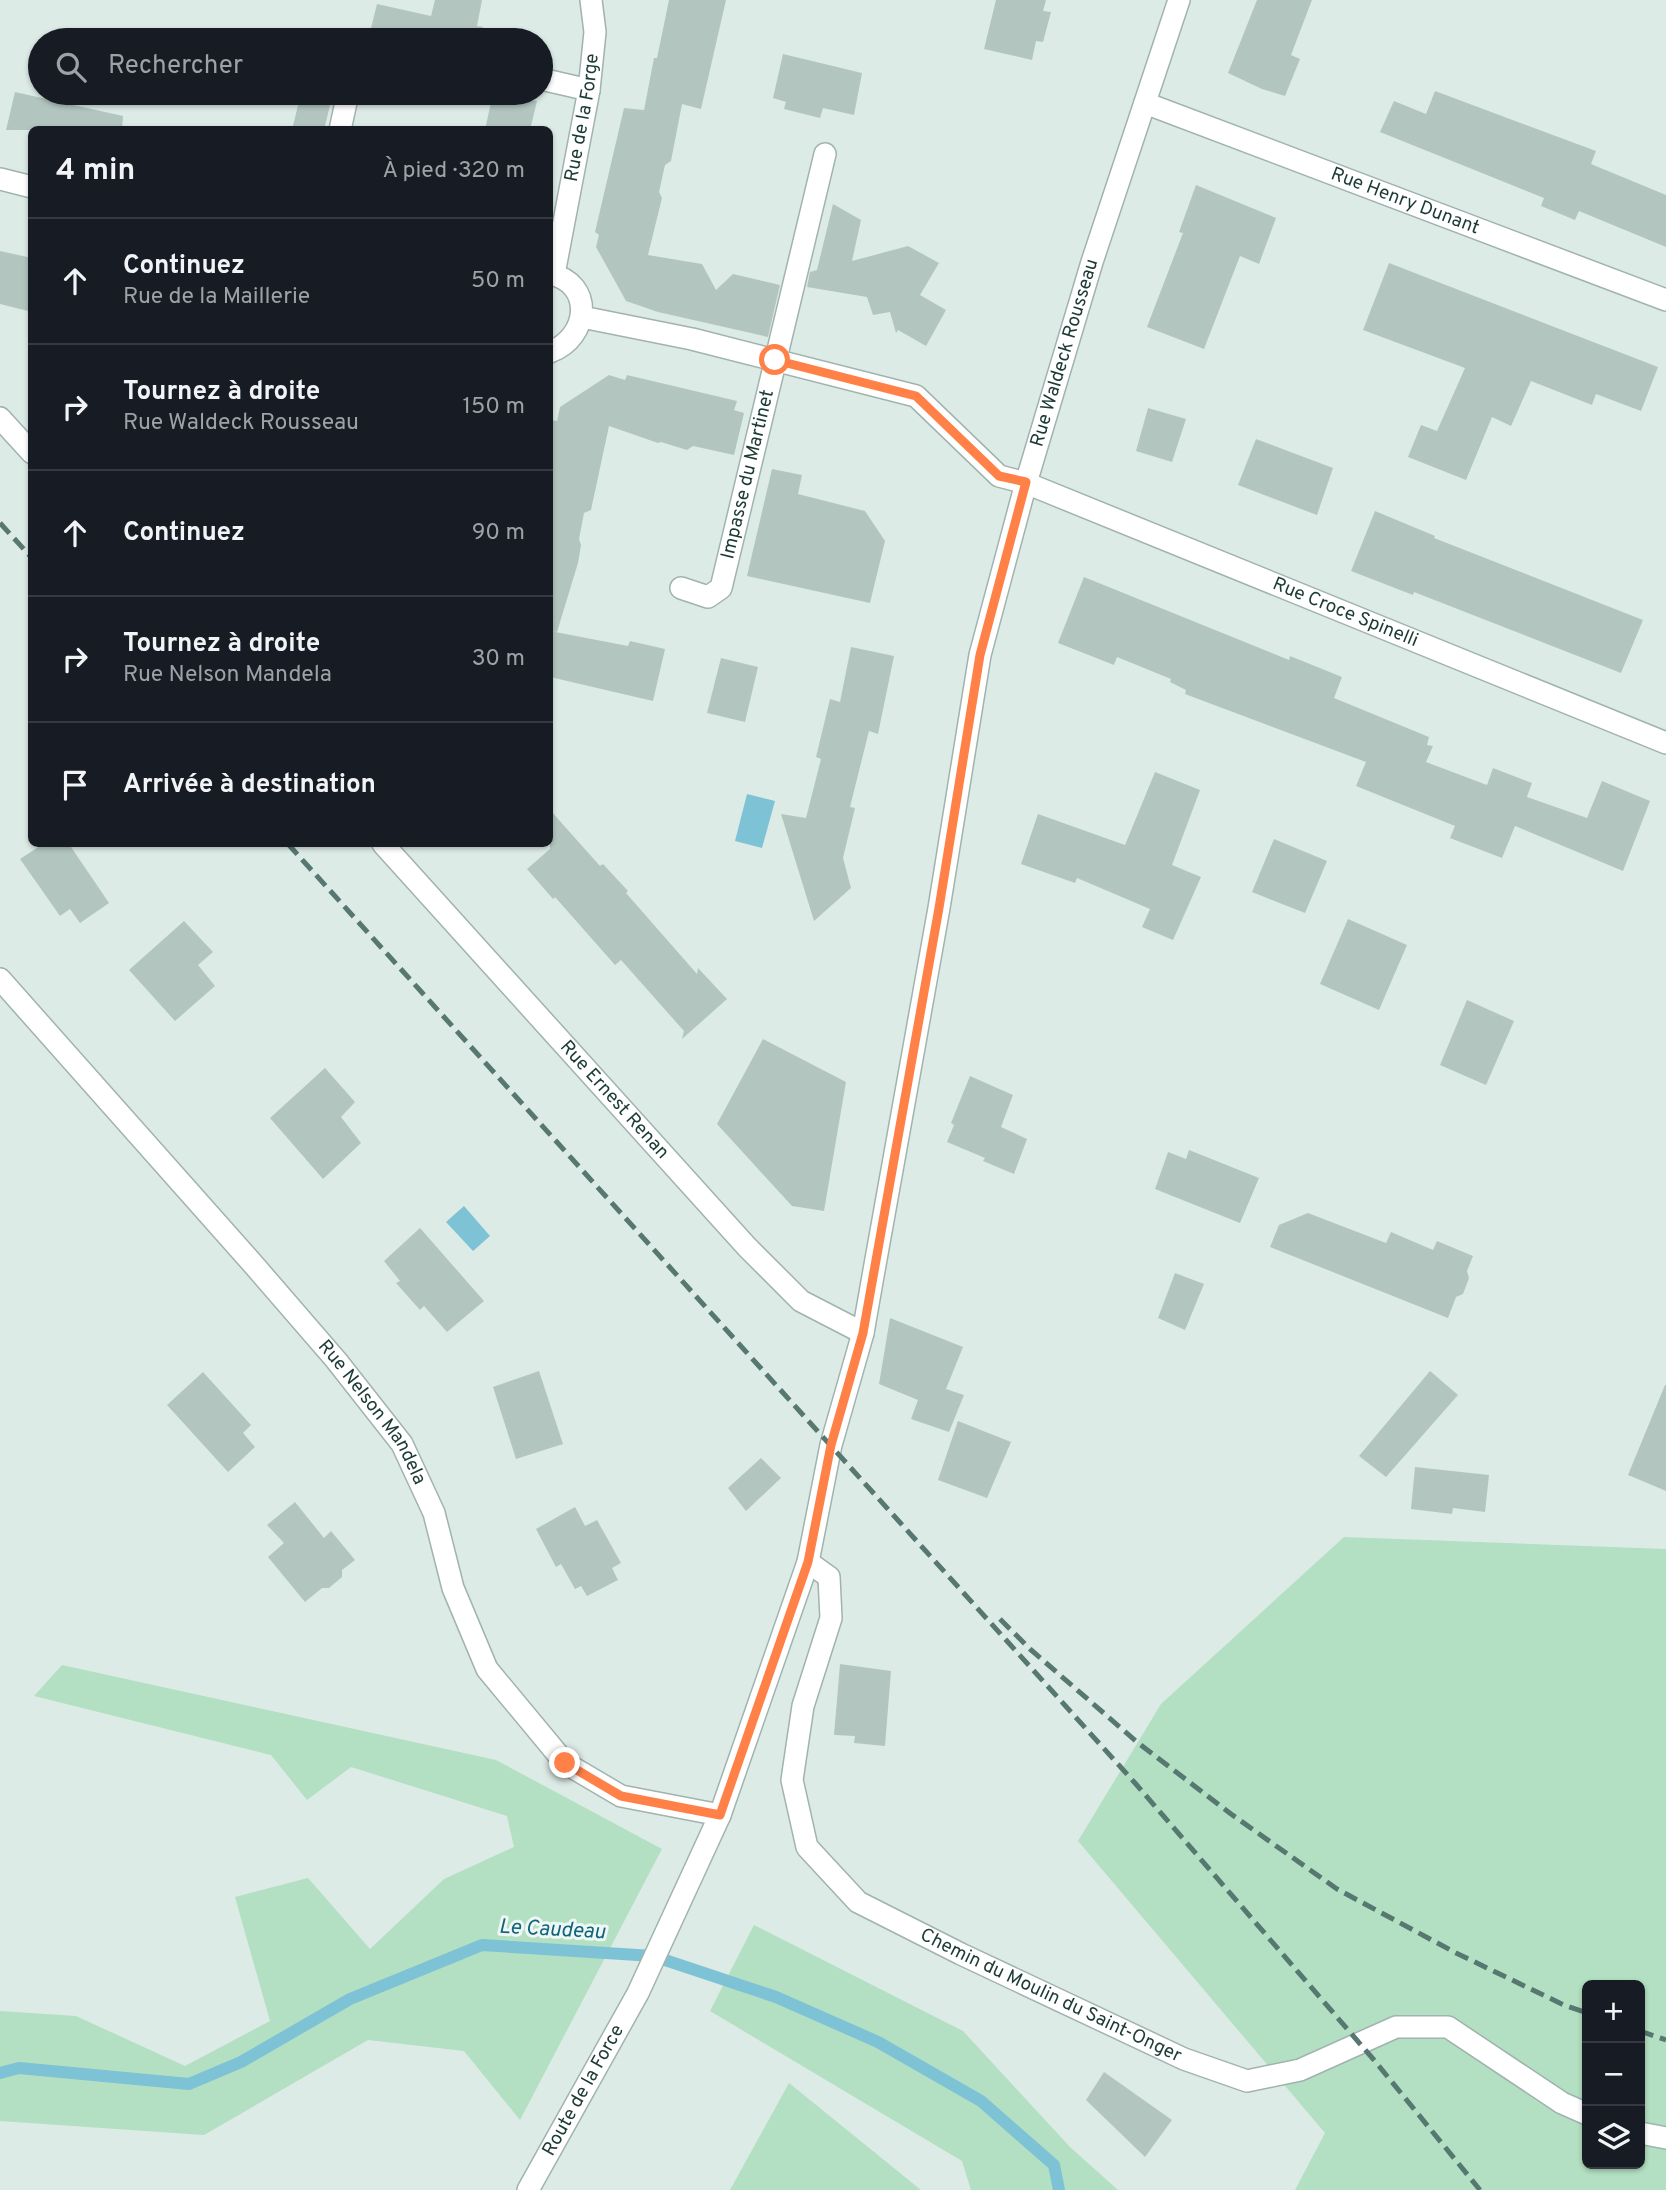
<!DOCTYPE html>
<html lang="fr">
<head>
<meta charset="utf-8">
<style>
  body { margin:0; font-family:Overpass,sans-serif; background:#20242c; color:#f1f3f6 }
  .controls { position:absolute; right:21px; bottom:21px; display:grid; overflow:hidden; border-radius:10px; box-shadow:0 2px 5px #0004 }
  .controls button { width:63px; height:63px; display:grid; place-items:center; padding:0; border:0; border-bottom:2px solid #363941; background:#171b24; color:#f1f3f6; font:35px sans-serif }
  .stop { position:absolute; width:21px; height:21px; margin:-16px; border:5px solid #ff8147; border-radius:50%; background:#fff }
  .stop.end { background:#ff8147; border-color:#fff; box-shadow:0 2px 7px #0008 }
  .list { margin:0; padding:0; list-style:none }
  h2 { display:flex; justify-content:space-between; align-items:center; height:91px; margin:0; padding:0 28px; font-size:30px }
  h2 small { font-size:23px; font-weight:400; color:#9ea1a6 }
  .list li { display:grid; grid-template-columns:46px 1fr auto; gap:21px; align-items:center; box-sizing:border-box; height:126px; padding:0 28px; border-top:2px solid #363941 }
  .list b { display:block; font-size:26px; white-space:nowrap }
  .list p { margin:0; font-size:23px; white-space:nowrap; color:#9ea1a6 }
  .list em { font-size:23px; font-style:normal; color:#9ea1a6 }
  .icon { flex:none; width:38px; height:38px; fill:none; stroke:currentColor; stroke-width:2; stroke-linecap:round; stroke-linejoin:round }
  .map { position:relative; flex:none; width:1666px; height:2190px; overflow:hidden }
  .search { position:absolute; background:#171b24; box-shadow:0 2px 5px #0004; left:28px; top:28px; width:525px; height:77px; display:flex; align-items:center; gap:18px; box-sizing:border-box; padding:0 24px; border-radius:38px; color:#9ea1a6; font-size:26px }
  .panel { position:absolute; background:#171b24; box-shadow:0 2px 5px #0004; left:28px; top:126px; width:525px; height:721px; border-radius:10px }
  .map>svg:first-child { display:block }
  .green { fill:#b3dfc2; fill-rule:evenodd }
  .water { fill:#7ec2d6 }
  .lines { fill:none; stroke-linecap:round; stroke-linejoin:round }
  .stream { stroke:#7ec2d6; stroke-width:12 }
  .building { fill:#b2c6bf }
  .minor-casing { stroke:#a0b3ae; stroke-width:24 }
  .tertiary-casing { stroke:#a0b3ae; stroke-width:24 }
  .minor { stroke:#fff; stroke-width:21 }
  .tertiary { stroke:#fff; stroke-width:21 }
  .rail { stroke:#577871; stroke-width:5; stroke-dasharray:14 7; stroke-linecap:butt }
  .route { stroke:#ff8147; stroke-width:9 }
  .labels { text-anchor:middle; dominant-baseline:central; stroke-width:6; stroke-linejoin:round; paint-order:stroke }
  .street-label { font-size:19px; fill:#1d3b36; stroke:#edf7f3 }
  .water-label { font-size:21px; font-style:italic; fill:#12637c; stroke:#edf7f3 }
</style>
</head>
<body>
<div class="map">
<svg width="1666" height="2190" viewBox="0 0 1666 2190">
  <rect width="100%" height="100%" fill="#ddebe6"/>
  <g class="green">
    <path d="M 1344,1537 L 1666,1549 L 1666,2190 L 1295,2190 L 1325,2133 L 1078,1841 L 1161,1704 ZM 1587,1985 L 1640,1985 L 1640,2164 L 1587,2164 Z"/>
    <path d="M 62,1665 L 496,1760 L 662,1849 L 520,2120 L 464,2051 L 368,2040 L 204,2135 L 0,2121 L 0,2011 L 76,2016 L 185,2066 L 270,2021 L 235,1897 L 308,1878 L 370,1949 L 444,1879 L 514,1847 L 507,1816 L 351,1767 L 307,1800 L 271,1755 L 34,1696 Z"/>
    <path d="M 754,1925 L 963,2031 L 1070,2147 L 1118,2190 L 971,2190 L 962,2161 L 710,2011 Z"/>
    <path d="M 789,2083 L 921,2190 L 730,2190 Z"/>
  </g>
  <g class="water">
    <path d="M 747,794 L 775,801 L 762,848 L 735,841 Z"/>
    <path d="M 464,1206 L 490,1236 L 473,1251 L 446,1222 Z"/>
  </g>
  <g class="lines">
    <path class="stream" d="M 0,2073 L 19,2068 L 189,2084 L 241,2062 L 350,1999 L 482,1945 L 653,1956 L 776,1997 L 878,2042 L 981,2101 L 1054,2165 L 1059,2190"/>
  </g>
  <g class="building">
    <path d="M 435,0 L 482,0 L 477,26 L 483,27 L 482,40 L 405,40 L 370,32 L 377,4 L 431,16 Z"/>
    <path d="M 669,0 L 726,0 L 701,109 L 682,104 L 671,161 L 665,165 L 659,192 L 662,198 L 648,255 L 702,264 L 716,290 L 733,274 L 780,285 L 768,337 L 658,312 L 626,301 L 596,247 L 599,235 L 595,232 L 624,108 L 644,110 L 654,58 L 657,58 Z"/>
    <path d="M 996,0 L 1046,0 L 1043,11 L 1051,12 L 1043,42 L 1036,41 L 1032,60 L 984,49 Z"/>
    <path d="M 1257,0 L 1312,0 L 1291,55 L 1300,59 L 1285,96 L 1262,89 L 1228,73 Z"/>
    <path d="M 783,54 L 862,73 L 854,115 L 823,108 L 820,118 L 784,109 L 786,102 L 773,98 Z"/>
    <path d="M 1435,91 L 1596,151 L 1591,164 L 1666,195 L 1666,247 L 1579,211 L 1575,220 L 1541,206 L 1544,198 L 1380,132 L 1394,101 L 1426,114 Z"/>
    <path d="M 15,92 L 123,116 L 122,130 L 6,130 Z"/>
    <path d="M 301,93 L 333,93 L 324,130 L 292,130 Z"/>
    <path d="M 493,93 L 537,101 L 530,130 L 485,130 Z"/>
    <path d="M 1196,185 L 1276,218 L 1259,264 L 1240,256 L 1204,349 L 1147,327 L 1183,233 L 1179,232 Z"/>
    <path d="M 833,204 L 861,220 L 852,261 L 908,246 L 939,263 L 920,295 L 946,310 L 926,346 L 898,330 L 896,333 L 890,312 L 873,315 L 867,297 L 807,287 L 810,272 L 817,270 Z"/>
    <path d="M 0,251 L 32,258 L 32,312 L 0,304 Z"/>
    <path d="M 1389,263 L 1658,367 L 1641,411 L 1596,394 L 1592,405 L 1531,381 L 1511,426 L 1492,417 L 1466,480 L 1408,457 L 1421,425 L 1437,431 L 1465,368 L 1363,330 Z"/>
    <path d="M 609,375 L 625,380 L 627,375 L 737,401 L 734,410 L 744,413 L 734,455 L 693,446 L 687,450 L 661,442 L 658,443 L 609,426 L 591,510 L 584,513 L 579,539 L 581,545 L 578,563 L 557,632 L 550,631 L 550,420 L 557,421 L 560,407 Z"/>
    <path d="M 1148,408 L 1186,419 L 1172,462 L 1136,451 Z"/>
    <path d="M 1256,439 L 1333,468 L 1317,515 L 1238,485 Z"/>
    <path d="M 772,469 L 802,475 L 798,494 L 865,511 L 885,541 L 870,603 L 747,576 Z"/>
    <path d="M 1375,511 L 1435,536 L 1434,538 L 1643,620 L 1621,673 L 1414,592 L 1413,595 L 1351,571 Z"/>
    <path d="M 1084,577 L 1289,660 L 1290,656 L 1342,677 L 1334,698 L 1429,737 L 1427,745 L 1433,746 L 1426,762 L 1487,785 L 1493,768 L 1532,783 L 1527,797 L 1587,818 L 1602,781 L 1650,801 L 1623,871 L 1515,826 L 1502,858 L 1450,838 L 1455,826 L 1356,786 L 1366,762 L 1185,694 L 1186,690 L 1170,682 L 1171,679 L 1117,657 L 1114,665 L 1058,643 Z"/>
    <path d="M 550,631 L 628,646 L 630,641 L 665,649 L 653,701 L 550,677 Z"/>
    <path d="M 851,647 L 894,656 L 878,734 L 869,731 L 850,807 L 855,808 L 843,858 L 851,888 L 814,921 L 781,814 L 806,818 L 821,759 L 816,757 L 830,699 L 840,702 Z"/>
    <path d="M 721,658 L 758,667 L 745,722 L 707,713 Z"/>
    <path d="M 1155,772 L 1200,790 L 1172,865 L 1201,877 L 1173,940 L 1142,927 L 1150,909 L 1077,878 L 1075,883 L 1021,864 L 1038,814 L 1125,845 Z"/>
    <path d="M 550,810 L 600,866 L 603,864 L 628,891 L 626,893 L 697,974 L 698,968 L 727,999 L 682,1039 L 684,1031 L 621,960 L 615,965 L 555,897 L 553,899 L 527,869 L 550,849 Z"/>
    <path d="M 1274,839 L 1327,861 L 1305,913 L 1252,892 Z"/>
    <path d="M 43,844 L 69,844 L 109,903 L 80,923 L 70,909 L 60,916 L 20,859 Z"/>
    <path d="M 1348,919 L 1407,945 L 1379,1010 L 1320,984 Z"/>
    <path d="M 184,921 L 213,952 L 198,965 L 215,986 L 175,1021 L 129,970 Z"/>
    <path d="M 1467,1000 L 1514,1021 L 1486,1085 L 1440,1065 Z"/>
    <path d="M 763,1039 L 846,1082 L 824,1211 L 792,1206 L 717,1124 Z"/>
    <path d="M 325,1068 L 355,1102 L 341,1117 L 361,1143 L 323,1179 L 270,1118 Z"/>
    <path d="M 970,1076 L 1013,1095 L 1001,1127 L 1027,1139 L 1014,1174 L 983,1161 L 985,1158 L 947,1142 L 954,1125 L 951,1123 Z"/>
    <path d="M 1189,1150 L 1259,1178 L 1240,1223 L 1155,1189 L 1168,1152 L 1186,1159 Z"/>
    <path d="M 1308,1213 L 1386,1243 L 1391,1232 L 1433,1250 L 1437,1241 L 1473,1256 L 1467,1271 L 1469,1278 L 1463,1294 L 1456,1297 L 1448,1318 L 1270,1247 L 1279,1225 Z"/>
    <path d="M 420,1228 L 484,1301 L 447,1332 L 424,1306 L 420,1310 L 396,1283 L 400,1281 L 384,1261 Z"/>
    <path d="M 1175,1273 L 1204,1284 L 1185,1330 L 1158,1318 Z"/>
    <path d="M 890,1318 L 963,1347 L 946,1389 L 964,1395 L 949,1432 L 911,1419 L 918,1400 L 879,1384 Z"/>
    <path d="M 539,1371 L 563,1444 L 516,1459 L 493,1387 Z"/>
    <path d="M 1430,1371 L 1458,1395 L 1386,1477 L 1359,1456 Z"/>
    <path d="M 203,1372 L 251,1425 L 243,1433 L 255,1447 L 228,1472 L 167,1405 Z"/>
    <path d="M 1665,1385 L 1666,1385 L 1666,1491 L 1628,1475 Z"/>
    <path d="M 958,1421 L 1011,1442 L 987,1498 L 938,1480 Z"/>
    <path d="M 761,1458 L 781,1478 L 746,1511 L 728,1488 Z"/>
    <path d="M 1415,1467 L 1489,1475 L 1485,1512 L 1453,1508 L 1452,1514 L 1411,1509 Z"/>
    <path d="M 295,1502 L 324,1538 L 331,1531 L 355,1560 L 342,1570 L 342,1577 L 329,1588 L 322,1588 L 305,1602 L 268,1557 L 284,1543 L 267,1525 Z"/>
    <path d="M 575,1507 L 585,1526 L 597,1520 L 621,1563 L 612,1568 L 618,1580 L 587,1596 L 581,1586 L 575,1589 L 561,1564 L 556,1567 L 536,1529 Z"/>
    <path d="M 840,1664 L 891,1671 L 885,1746 L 854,1743 L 855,1736 L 834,1735 Z"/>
    <path d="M 1104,2072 L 1172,2120 L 1145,2157 L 1086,2100 Z"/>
  </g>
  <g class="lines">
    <g class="minor-casing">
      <g id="minor">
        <path d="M 541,79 L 589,90"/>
        <path id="s1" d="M 1145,103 L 1666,300"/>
        <path d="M 340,130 L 348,93"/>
        <path d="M 0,179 L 32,187"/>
        <path d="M 550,274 C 594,283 590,337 550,352"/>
        <path id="s2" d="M 554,274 L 589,90 L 595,32 L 591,0"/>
        <path id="s3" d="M 582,317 L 692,339 L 916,396 L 999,476 L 1026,483 L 1666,743"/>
        <path d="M 0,418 L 32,453"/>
        <path id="s4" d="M 681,588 L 708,597 L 721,588 L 825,154"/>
        <path id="s5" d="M 383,844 L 747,1247 L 801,1301 L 863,1333"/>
        <path id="s6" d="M 0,979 L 253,1264 L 336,1360 L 402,1444 L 434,1513 L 453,1588 L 487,1669 L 565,1763 L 621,1796 L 720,1815"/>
        <path id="s7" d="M 808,1562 L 829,1577 L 831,1618 L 803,1706 L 792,1780 L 807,1847 L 858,1902 L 961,1954 L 1184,2059 L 1247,2081 L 1300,2070 L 1396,2027 L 1448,2027 L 1562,2103 L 1587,2114"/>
        <path d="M 1640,2133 L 1666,2138"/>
      </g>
    </g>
    <g class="tertiary-casing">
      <g id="tertiary">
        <path id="s8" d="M 528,2190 L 638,1993 L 720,1815 L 808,1562 L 831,1445 L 863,1333 L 873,1276 L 939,908 L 980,655 L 1026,483 L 1092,262 L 1179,0"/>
      </g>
    </g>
    <use href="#minor" class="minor"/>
    <use href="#tertiary" class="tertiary"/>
    <g class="rail">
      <path d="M 0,523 L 32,558"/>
      <path d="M 288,844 L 1135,1783 L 1374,2060 L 1480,2190"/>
      <path d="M 1000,1619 L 1030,1649 L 1137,1742 L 1231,1814 L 1337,1889 L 1456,1953 L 1564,2005 L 1587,2013"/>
      <path d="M 1640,2031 L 1666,2040"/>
    </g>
  </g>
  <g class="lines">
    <path class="route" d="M 565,1763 L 621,1796 L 720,1815 L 808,1562 L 831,1445 L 863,1333 L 939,908 L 980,655 L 1026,482 L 999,476 L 916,396 L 775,360"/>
  </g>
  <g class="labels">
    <g class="street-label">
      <text stroke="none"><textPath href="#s2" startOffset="159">Rue de la Forge</textPath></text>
      <text stroke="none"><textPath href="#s1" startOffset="278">Rue Henry Dunant</textPath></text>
      <text stroke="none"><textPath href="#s8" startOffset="1927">Rue Waldeck Rousseau</textPath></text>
      <text stroke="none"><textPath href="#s4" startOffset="161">Impasse du Martinet</textPath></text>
      <text stroke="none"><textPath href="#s3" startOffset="831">Rue Croce Spinelli</textPath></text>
      <text stroke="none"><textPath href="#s5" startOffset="345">Rue Ernest Renan</textPath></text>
      <text stroke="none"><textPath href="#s6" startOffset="572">Rue Nelson Mandela</textPath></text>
      <text stroke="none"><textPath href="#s7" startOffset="592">Chemin du Moulin du Saint-Onger</textPath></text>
      <text stroke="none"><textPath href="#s8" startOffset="114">Route de la Force</textPath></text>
    </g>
    <g class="water-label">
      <text transform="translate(552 1930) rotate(3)">Le Caudeau</text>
    </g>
  </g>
</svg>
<div class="controls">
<button>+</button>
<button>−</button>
<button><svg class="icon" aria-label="layers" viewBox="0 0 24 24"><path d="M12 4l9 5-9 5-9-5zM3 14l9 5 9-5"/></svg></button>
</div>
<div class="stop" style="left:775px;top:360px"></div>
<div class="stop end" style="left:565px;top:1763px"></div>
<div class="search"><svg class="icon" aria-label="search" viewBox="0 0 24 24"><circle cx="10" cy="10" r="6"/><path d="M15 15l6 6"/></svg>Rechercher</div>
<section class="panel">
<h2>4 min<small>À pied · 320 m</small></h2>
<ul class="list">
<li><svg class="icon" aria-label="ahead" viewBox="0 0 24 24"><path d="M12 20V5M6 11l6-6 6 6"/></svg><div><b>Continuez</b><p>Rue de la Maillerie</p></div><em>50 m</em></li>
<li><svg class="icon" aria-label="right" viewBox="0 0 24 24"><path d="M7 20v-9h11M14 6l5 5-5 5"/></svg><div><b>Tournez à droite</b><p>Rue Waldeck Rousseau</p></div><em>150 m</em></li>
<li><svg class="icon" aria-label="ahead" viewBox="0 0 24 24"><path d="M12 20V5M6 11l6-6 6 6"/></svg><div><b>Continuez</b></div><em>90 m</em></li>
<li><svg class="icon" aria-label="right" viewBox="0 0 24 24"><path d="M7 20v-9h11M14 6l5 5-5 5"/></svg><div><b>Tournez à droite</b><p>Rue Nelson Mandela</p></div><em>30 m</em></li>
<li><svg class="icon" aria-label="arrive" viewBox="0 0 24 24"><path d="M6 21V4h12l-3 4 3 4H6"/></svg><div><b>Arrivée à destination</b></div></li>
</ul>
</section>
</div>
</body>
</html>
